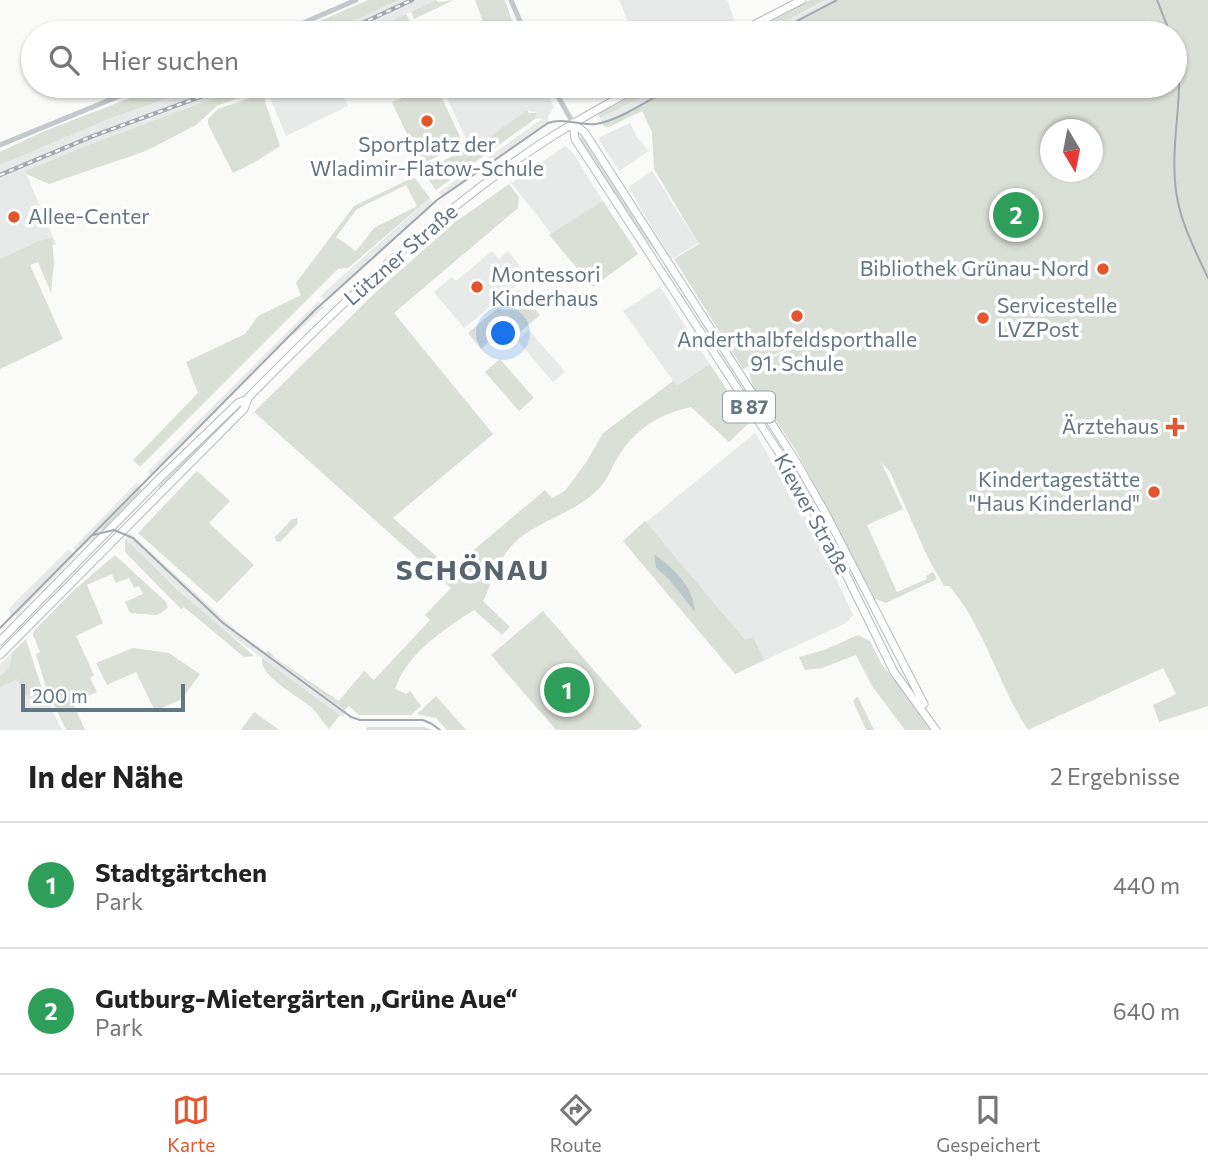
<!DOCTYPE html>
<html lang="de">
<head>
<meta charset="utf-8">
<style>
  :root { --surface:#fff; --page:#f2f2f2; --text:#222; --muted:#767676; --line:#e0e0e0; --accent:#e4572e }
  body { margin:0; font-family:Commissioner,sans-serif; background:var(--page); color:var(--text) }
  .compass { position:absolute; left:1040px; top:119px; width:63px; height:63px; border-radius:50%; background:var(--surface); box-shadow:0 2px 5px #0004; rotate:170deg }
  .scale { position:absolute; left:21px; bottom:18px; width:164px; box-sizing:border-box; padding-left:7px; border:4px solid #657683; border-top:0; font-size:19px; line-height:24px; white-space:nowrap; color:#657683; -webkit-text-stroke:5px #fff; paint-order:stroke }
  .you { position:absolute; left:504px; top:334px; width:24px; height:24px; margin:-18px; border:5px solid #fff; border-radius:50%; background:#1a73e8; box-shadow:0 0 0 10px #1a73e833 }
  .badge { display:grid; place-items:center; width:46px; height:46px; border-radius:50%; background:var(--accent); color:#fff; font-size:23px; font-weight:700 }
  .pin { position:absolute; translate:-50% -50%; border:4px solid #fff; box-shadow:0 2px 7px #0006 }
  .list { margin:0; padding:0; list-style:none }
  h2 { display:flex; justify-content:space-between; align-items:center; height:91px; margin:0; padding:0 28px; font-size:30px }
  h2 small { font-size:23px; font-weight:400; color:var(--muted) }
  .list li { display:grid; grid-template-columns:46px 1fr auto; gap:21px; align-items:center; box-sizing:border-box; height:126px; padding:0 28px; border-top:2px solid var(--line) }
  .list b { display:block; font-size:26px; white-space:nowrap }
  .list p { margin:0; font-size:23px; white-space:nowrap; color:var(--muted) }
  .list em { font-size:23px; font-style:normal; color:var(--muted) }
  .icon { flex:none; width:38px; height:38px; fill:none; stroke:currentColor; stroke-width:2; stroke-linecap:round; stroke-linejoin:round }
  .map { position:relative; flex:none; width:1208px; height:730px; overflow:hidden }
  .search { position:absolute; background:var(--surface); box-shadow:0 2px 5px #0004; left:21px; right:21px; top:21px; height:77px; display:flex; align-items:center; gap:18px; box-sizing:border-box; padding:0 24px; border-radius:38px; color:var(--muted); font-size:26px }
  .sheet { height:343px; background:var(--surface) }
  nav { display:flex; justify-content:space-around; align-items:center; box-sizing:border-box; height:98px; border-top:2px solid var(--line); background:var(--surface); font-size:19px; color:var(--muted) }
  nav a { display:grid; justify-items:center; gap:4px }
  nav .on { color:var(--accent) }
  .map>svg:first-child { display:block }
  .built { fill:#e8e9e9 }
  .green { fill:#dadfd7; fill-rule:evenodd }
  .water { fill:#bbc7cb }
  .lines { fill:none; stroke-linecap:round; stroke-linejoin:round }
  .major-casing { stroke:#b5babe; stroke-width:9 }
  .minor { stroke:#c3c8cc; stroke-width:5 }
  .major { stroke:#fff; stroke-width:7 }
  .tram { stroke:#a2aab0; stroke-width:2 }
  .rail-casing { stroke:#a2aab0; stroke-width:4.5 }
  .rail { stroke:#fff; stroke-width:2; stroke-dasharray:5; stroke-linecap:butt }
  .poi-dot { fill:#e4572e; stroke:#fff; stroke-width:2.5 }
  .labels { text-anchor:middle; stroke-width:7; stroke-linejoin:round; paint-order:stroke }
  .shield { fill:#fff; stroke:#939fa8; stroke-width:2 }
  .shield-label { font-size:19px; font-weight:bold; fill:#657683 }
  .poi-label { font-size:21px; fill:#657683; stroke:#fff; text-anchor:start }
  .street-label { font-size:21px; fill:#657683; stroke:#fff }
  .district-label { font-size:28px; font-weight:bold; letter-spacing:2px; fill:#57646e; stroke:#fff }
</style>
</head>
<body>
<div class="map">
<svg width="1208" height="730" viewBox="0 0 1208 730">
  <rect width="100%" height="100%" fill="#fafaf8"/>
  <path class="built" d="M399,0H436L366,33H328Z
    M619,0H727L735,22L721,33H633Z
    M825,0H840L777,33H763Z
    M200,86H246L96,142L25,171L56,244L0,270V165L109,119Z
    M284,86H339L348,106L286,136L270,98L271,92Z
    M441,86H543L554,107L548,117L549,123L443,198L439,192L542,119H535L536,113L527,110L472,151Z
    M663,86H678L613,120L602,124L600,118Z
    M630,123L638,139L649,151L619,171L599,140L600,137Z
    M565,146L573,153L603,201L552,234L511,183Z
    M652,171L698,243L674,258L670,257L628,187Z
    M430,198L434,204L326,302L320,296Z
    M492,251L499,259L508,251L528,276L464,328L434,292L452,277L456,281Z
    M660,287L710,364L676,385L623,311Z
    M318,301L324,307L294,335L292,334L152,476L147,472Z
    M529,330L565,372L553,382L517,340Z
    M755,433L809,521L853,615L846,623L735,674L623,541Z
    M137,482L141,487L101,528H107L98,539L88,543L77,552L73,548Z
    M130,533L238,632L347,711L343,717L225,631L202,612L131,544L125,540Z
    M69,549L75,556L20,612L22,615L18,619L14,615L11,619L9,609L18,599Z
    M25,640L42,689L62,730H0V664Z"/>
  <path class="green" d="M368,0H399L328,33H292Z
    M436,0L438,2L454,0L414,19L411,12Z
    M475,0H505L516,33H484L482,19Z
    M810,0H825L763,33H751Z
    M840,0H1208V706L1159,722L1153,705L1176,694L1163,668L1028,730C998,685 985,627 949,586H944L928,558L890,472L881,462L903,509L867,525L897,592L927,579L926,576L933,572L937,579L886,603L875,599L797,452L753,387L748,368L827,334L833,345L826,350L831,361L842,337L831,328L743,369L674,259L699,244L654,169L652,132L642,111L609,127H605L602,124L613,120L678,86H1175V33H777ZM1050,130H1092V172H1050Z
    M406,14L410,21L382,33H366Z
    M161,86H200L109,119L0,165V152L42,132Z
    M246,86H270L217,106L196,125L146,151L49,184L26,174L25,171L96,142Z
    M652,86H663L600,118L598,114Z
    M429,88L435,89L440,94L461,139L455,149L421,164L392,102Z
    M265,93V102L280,146L255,162L233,173L208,124V119L218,109Z
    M527,110L529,113H536L535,119L436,190L424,173L426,169L455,155L469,144L472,150Z
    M582,137L659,256L630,219L579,139Z
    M414,177L430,198L348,268L338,269L140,467L133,460L198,393L186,362L245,334L258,316L301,295L296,283L354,206ZM406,185L417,206L374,228L356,251L336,237L357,209Z
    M509,184L519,197L518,208L394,313L493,434L393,518L451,569L545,490L552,498L565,491L587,461L603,433L673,381L677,385L710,364L749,423L729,442L691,407C658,415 636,428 618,457C612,466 609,477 602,485C579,513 538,519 513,544C498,560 493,581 483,601L510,627L502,635L474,610C441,632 409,651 395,689L406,694L410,691L421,706L411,715H359L349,706L345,710L266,652L269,651L275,658L339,701L364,671L374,680L430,620L425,615L451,588L254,412L376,292L454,223Z
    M603,201L638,254L593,287L549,235Z
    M52,238L54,262L51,293L38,262L30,265L63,339L0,369V259L39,241Z
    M519,290L540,315L500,349L492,339L481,349L468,333Z
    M500,359L534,398L519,411L485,372Z
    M216,429H218V431L161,488L158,487Z
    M197,471L230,501L209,523L254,565L217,603L138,533Z
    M141,487V493L107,528L100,529Z
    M297,518L298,523L280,542L276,541L275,537L292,519Z
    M645,521L745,640L753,637L764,660L735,674L623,541Z
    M125,540L131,544L177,589L254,656L244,657L184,607L181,609L125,552Z
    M115,555L166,602L168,608L157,615L130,613L125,602L143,594L139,586L134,588L129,578L116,583L112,574L87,585L103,623L76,636L94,675L90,678L97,692L73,703L85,730H66L46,687L36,654L40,652L33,635L34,631L73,591Z
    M543,611L642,726L637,730H556L491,655Z
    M858,635L870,641L882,665L912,699L931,730H905L872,686L856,655L822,668L805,670L799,657L824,650Z
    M26,639L42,689L26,696L17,679L0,687V676L9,668L13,652Z
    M133,648L169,653L200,674L182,699L155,711L136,672L107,685L96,663Z
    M262,658L340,715L329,729C322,722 320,716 312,708C298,696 259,676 262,658Z
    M436,696L466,730H447L436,718L417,714Z
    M857,697H858L874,730H866L853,701Z
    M254,712L278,729V730H241Z
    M368,727H424L433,730H365Z"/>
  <path class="water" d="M654,554C674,569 693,586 695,612L668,578L656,568Z
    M571,664L592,690L561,714L540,688Z"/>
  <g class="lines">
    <defs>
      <path id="major" d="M738,33L802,0
        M573,123L575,139L789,468L830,542L894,672L936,730
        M573,123L585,133L797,463L826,514L924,704
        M0,641L160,478L238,403L248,399
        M0,655L229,424L244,409L248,398C331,313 419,229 517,160C556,132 598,109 640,86"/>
    </defs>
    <use href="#major" class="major-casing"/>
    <path class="minor" d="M511,0L525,33
      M280,33L356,0
      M552,86L573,123
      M0,145L144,86"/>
    <use href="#major" class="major"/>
    <path class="tram" d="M1157,0L1170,33
      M774,33L837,0
      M1175,38C1187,89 1169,140 1176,191C1180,222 1195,250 1208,278
      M93,535L114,530L133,538L223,623L351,717L360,720H423L432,724L440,730
      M0,628L315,310L437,200L548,123C565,117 579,126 596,124C621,120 653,97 675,86"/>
    <defs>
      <path id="rail" d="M341,33L412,0
        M0,175L93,136L230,86"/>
    </defs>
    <use href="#rail" class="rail-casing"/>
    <use href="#rail" class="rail"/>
  </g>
  <g class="poi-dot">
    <circle cx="427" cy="121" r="7"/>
    <circle cx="14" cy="217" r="7"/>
    <circle cx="1103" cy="269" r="7"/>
    <circle cx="477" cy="287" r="7"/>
    <circle cx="797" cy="316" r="7"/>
    <circle cx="983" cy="318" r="7"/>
    <path d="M1171.5 416.5h7v7h7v7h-7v7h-7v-7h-7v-7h7z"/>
    <circle cx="1154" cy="492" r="7"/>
  </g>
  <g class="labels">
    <rect class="shield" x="723" y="391.5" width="52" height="31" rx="5"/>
    <g class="shield-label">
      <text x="749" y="414">B 87</text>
    </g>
    <g class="poi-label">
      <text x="427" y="152" text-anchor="middle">Sportplatz der<tspan x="427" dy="24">Wladimir-Flatow-Schule</tspan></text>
      <text x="28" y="224">Allee-Center</text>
      <text x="1089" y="276" text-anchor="end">Bibliothek Grünau-Nord</text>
      <text x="491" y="282">Montessori<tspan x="491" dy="24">Kinderhaus</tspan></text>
      <text x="997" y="313">Servicestelle<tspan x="997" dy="24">LVZPost</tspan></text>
      <text x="797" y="347" text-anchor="middle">Anderthalbfeldsporthalle<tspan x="797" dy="24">91. Schule</tspan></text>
      <text x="1159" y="434" text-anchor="end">Ärztehaus</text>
      <text x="1140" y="487" text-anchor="end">Kindertagestätte<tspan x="1140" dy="24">"Haus Kinderland"</tspan></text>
    </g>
    <g class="street-label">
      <text transform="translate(401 255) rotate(-41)" y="7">Lützner Straße</text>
      <text transform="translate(812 514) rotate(61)" y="7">Kiewer Straße</text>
    </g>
    <g class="district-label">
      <text x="473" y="580">SCHÖNAU</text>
    </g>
  </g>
</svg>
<svg class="compass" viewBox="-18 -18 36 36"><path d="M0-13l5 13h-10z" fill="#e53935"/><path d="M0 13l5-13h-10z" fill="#767676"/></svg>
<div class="scale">200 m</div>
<div class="you"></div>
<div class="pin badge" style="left:567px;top:690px;background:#2e9e5b">1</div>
<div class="pin badge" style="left:1016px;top:215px;background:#2e9e5b">2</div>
<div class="search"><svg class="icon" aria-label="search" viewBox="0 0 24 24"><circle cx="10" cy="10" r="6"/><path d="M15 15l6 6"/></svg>Hier suchen</div>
</div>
<section class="sheet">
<h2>In der Nähe<small>2 Ergebnisse</small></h2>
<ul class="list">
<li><span class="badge" style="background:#2e9e5b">1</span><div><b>Stadtgärtchen</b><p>Park</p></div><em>440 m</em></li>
<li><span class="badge" style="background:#2e9e5b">2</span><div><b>Gutburg-Mietergärten „Grüne Aue“</b><p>Park</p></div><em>640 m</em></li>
</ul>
</section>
<nav>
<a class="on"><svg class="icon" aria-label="map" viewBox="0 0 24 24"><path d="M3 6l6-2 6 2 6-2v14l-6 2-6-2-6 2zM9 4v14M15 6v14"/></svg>Karte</a>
<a><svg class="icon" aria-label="directions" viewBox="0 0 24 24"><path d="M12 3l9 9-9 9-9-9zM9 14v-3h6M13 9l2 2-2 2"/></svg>Route</a>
<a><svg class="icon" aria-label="saved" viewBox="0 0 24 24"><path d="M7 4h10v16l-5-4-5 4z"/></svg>Gespeichert</a>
</nav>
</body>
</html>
